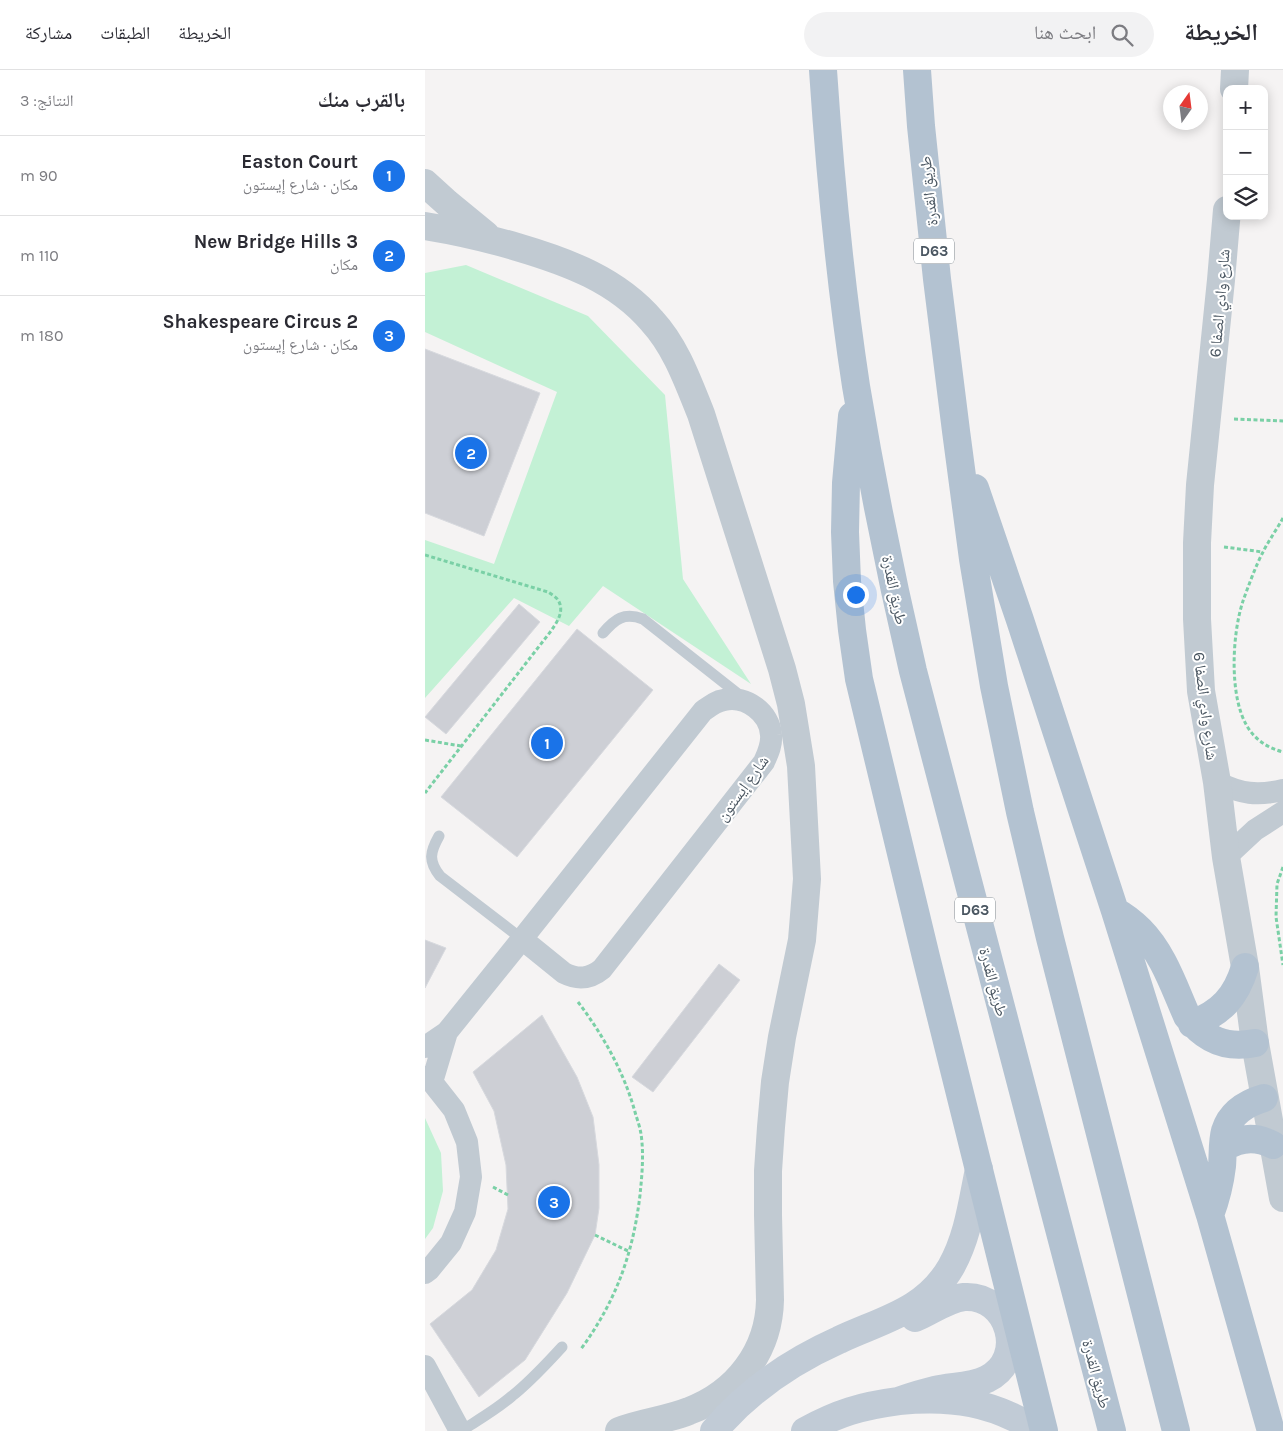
<!DOCTYPE html>
<html lang="ar">
<head>
<meta charset="utf-8">
<style>
  :root { --surface:#fff; --page:#f2f2f3; --text:#2b2b33; --muted:#7c7c81; --line:#e1e1e2; --accent:#1a73e8 }
  body { margin:0; font-family:Karla,"Noto Naskh Arabic",sans-serif; background:var(--page); color:var(--text); direction:rtl }
  .controls { position:absolute; right:15px; top:15px; display:grid; overflow:hidden; border-radius:10px; box-shadow:0 2px 12px #0003 }
  .controls button { width:45px; height:45px; display:grid; place-items:center; padding:0; border:0; border-bottom:1px solid var(--line); background:var(--surface); color:var(--text); font:25px sans-serif }
  .compass { position:absolute; left:738px; top:15px; width:45px; height:45px; border-radius:50%; background:var(--surface); box-shadow:0 2px 12px #0003; rotate:14deg }
  .you { position:absolute; left:430px; top:524px; width:18px; height:18px; margin:-12px; border:4px solid #fff; border-radius:50%; background:#1a73e8; box-shadow:0 0 0 8px #1a73e833 }
  .badge { display:grid; place-items:center; width:32px; height:32px; border-radius:50%; background:var(--accent); color:#fff; font-size:16px; font-weight:700 }
  .pin { position:absolute; translate:-50% -50%; border:2px solid #fff; box-shadow:0 1px 5px #0006 }
  .list { margin:0; padding:0; list-style:none }
  h2 { display:flex; justify-content:space-between; align-items:center; height:65px; margin:0; padding:0 20px; font-size:21px }
  h2 small { font-size:16px; font-weight:400; color:var(--muted) }
  .list li { display:grid; grid-template-columns:32px 1fr auto; gap:15px; align-items:center; box-sizing:border-box; height:80px; padding:0 20px; border-top:1px solid var(--line) }
  .list b { display:block; font-size:19px; white-space:nowrap }
  .list p { margin:0; font-size:16px; white-space:nowrap; color:var(--muted) }
  .list em { font-size:16px; font-style:normal; color:var(--muted) }
  .icon { flex:none; width:28px; height:28px; fill:none; stroke:currentColor; stroke-width:2; stroke-linecap:round; stroke-linejoin:round }
  .map { position:relative; flex:none; width:858px; height:1361px; overflow:hidden; direction:ltr }
  header { display:flex; align-items:center; gap:30px; box-sizing:border-box; height:70px; padding:0 25px; background:var(--surface); border-bottom:1px solid var(--line) }
  header strong { font-size:24px }
  nav { display:flex; gap:28px; margin-inline-start:auto; font-size:18px }
  .search { width:350px; height:45px; background:var(--page); display:flex; align-items:center; gap:12px; box-sizing:border-box; padding:0 18px; border-radius:28px; color:var(--muted); font-size:19px }
  main { display:flex }
  aside { flex:1; background:var(--surface) }
  .map>svg:first-child { display:block }
  .green { fill:#c3f1d5 }
  .building { fill:#cdcfd5; stroke:#d7d9de }
  .lines { fill:none; stroke-linecap:round; stroke-linejoin:round }
  .path { stroke:#7ad0a6; stroke-width:3; stroke-dasharray:4 2.5; stroke-linecap:butt }
  .service { stroke:#c1cad2; stroke-width:11 }
  .minor { stroke:#c1cad2; stroke-width:22 }
  .tertiary { stroke:#c1cad2; stroke-width:28 }
  .secondary { stroke:#c1cbd6; stroke-width:28 }
  .primary { stroke:#b3c2d1; stroke-width:28 }
  .labels { text-anchor:middle; stroke-width:4; stroke-linejoin:round; paint-order:stroke }
  .shield { fill:#fff; stroke:#808990; stroke-width:1 }
  .shield-label { font-size:15px; font-weight:bold; fill:#4a5661 }
  .street-label { font-size:16px; fill:#4a5661; stroke:#fff }
</style>
</head>
<body>
<header>
<strong>الخريطة</strong>
<div class="search"><svg class="icon" aria-label="search" viewBox="0 0 24 24"><circle cx="10" cy="10" r="6"/><path d="M15 15l6 6"/></svg>ابحث هنا</div>
<nav><a>الخريطة</a><a>الطبقات</a><a>مشاركة</a></nav>
</header>
<main>
<div class="map">
<svg width="858" height="1361" viewBox="0 0 858 1361">
  <rect width="100%" height="100%" fill="#f5f3f3"/>
  <path class="green" d="M41,195L163,246L240,325L258,509L326,614L178,516L144,556L89,528L0,628V470L69,494L132,322L0,262V203Z
    M0,1048L16,1083L18,1121L8,1158L0,1169Z"/>
  <path class="building" d="M0,279L115,323L59,466L0,443Z
    M94,534L115,552L21,664L0,647Z
    M152,559L228,620L92,787L16,727Z
    M0,870L21,878L0,918Z
    M294,894L315,910L228,1022L207,1007Z
    M117,945L152,1007L168,1047L174,1095V1138L170,1165L142,1223L100,1290L54,1327L5,1254L47,1220L71,1180L83,1139L81,1095L69,1041L48,1002Z"/>
  <g class="lines">
    <path class="path" d="M809,349L858,351
      M858,448C852,459 844,470 838,482C831,495 823,517 818,531C807,564 804,626 822,656C830,670 843,678 858,682
      M799,477L838,482
      M0,485L123,522C126,524 131,527 133,530C140,541 132,552 126,561L0,723
      M0,670L36,676
      M858,797L852,814L851,847L858,895
      M153,932C178,965 199,1002 210,1042C212,1049 215,1057 216,1064C219,1084 217,1105 215,1125C208,1184 191,1231 156,1279
      M68,1117L83,1125
      M170,1165L205,1182"/>
    <path class="service" d="M178,563C190,549 199,542 218,549L317,627
      M14,766C5,782 3,791 15,806L97,869
      M36,1361C53,1350 71,1340 87,1326C106,1311 121,1294 137,1277"/>
    <path class="minor" d="M792,712C816,724 832,726 858,720
      M801,787L830,760L858,742
      M0,977L22,962L97,869L139,903C153,910 165,909 177,899L339,692C343,683 347,675 346,665C345,643 321,625 299,630C291,631 285,636 278,641L97,869
      M0,1007L7,1012L29,1040L42,1072L46,1107L40,1142L26,1173L4,1200L0,1203
      M7,1012L22,962
      M0,1296L35,1361"/>
    <path class="tertiary" d="M809,19L810,0
      M0,113L22,133L61,165
      M802,140L796,210L775,415L772,473V549L776,621L792,712L801,787L820,897L830,973L858,1128
      M0,156C31,161 62,168 92,177C143,192 192,210 227,251C251,277 263,312 276,344L357,599L366,634L376,696L382,809L377,870L357,967L350,1012L346,1057L343,1101V1145L345,1230C344,1281 312,1323 264,1341C242,1350 217,1352 194,1361"/>
    <path class="secondary" d="M473,1331C485,1327 497,1323 510,1320C526,1316 546,1317 562,1309C603,1289 585,1224 539,1227C522,1229 505,1242 490,1248
      M289,1361C322,1322 367,1291 414,1270C456,1250 500,1242 526,1197C543,1167 547,1133 554,1099
      M380,1361C413,1343 436,1336 474,1331C527,1326 568,1332 613,1361"/>
    <path class="primary" d="M398,0C405,105 415,211 431,316C447,412 466,507 488,601L687,1361
      M492,0L496,56L512,209L531,361L548,489L569,616L595,742L625,868L751,1361
      M427,346L421,413L420,462L422,511L427,560L434,609L501,887L619,1361
      M550,418L595,550L690,841L785,1145L846,1361
      M690,841C699,846 707,852 715,860C738,883 749,917 762,946C780,970 801,979 830,973
      M767,954C796,943 811,927 820,897
      M799,1078C815,1067 831,1066 848,1075
      M785,1145C791,1129 795,1113 797,1096C798,1085 797,1072 800,1061C806,1042 822,1033 839,1028"/>
  </g>
  <g class="labels">
    <g class="shield">
      <rect x="489" y="168.5" width="40" height="25" rx="4"/>
      <rect x="530" y="827.5" width="40" height="25" rx="4"/>
    </g>
    <g class="shield-label">
      <text x="509" y="186">D63</text>
      <text x="550" y="845">D63</text>
    </g>
    <g class="street-label">
      <text transform="translate(503 121) rotate(-96)" y="6">طريق القدرة</text>
      <text transform="translate(794 233) rotate(-85)" y="6">شارع وادي الصفا 6</text>
      <text transform="translate(470 520) rotate(78)" y="6">طريق القدرة</text>
      <text transform="translate(781 636) rotate(83)" y="6">شارع وادي الصفا 6</text>
      <text transform="translate(317 718) rotate(-54)" y="6">شارع إيستون</text>
      <text transform="translate(569 912) rotate(75)" y="6">طريق القدرة</text>
      <text transform="translate(672 1304) rotate(75)" y="6">طريق القدرة</text>
    </g>
  </g>
</svg>
<div class="controls">
<button>+</button>
<button>−</button>
<button><svg class="icon" aria-label="layers" viewBox="0 0 24 24"><path d="M12 4l9 5-9 5-9-5zM3 14l9 5 9-5"/></svg></button>
</div>
<svg class="compass" viewBox="-18 -18 36 36"><path d="M0-13l5 13h-10z" fill="#e53935"/><path d="M0 13l5-13h-10z" fill="#7c7c81"/></svg>
<div class="you"></div>
<div class="pin badge" style="left:122px;top:673px">1</div>
<div class="pin badge" style="left:46px;top:383px">2</div>
<div class="pin badge" style="left:129px;top:1132px">3</div>
</div>
<aside>
<h2>بالقرب منك<small>النتائج: 3</small></h2>
<ul class="list">
<li><span class="badge">1</span><div><b>Easton Court</b><p>مكان · شارع إيستون</p></div><em>90 m</em></li>
<li><span class="badge">2</span><div><b>New Bridge Hills 3</b><p>مكان</p></div><em>110 m</em></li>
<li><span class="badge">3</span><div><b>Shakespeare Circus 2</b><p>مكان · شارع إيستون</p></div><em>180 m</em></li>
</ul>
</aside>
</main>
</body>
</html>
